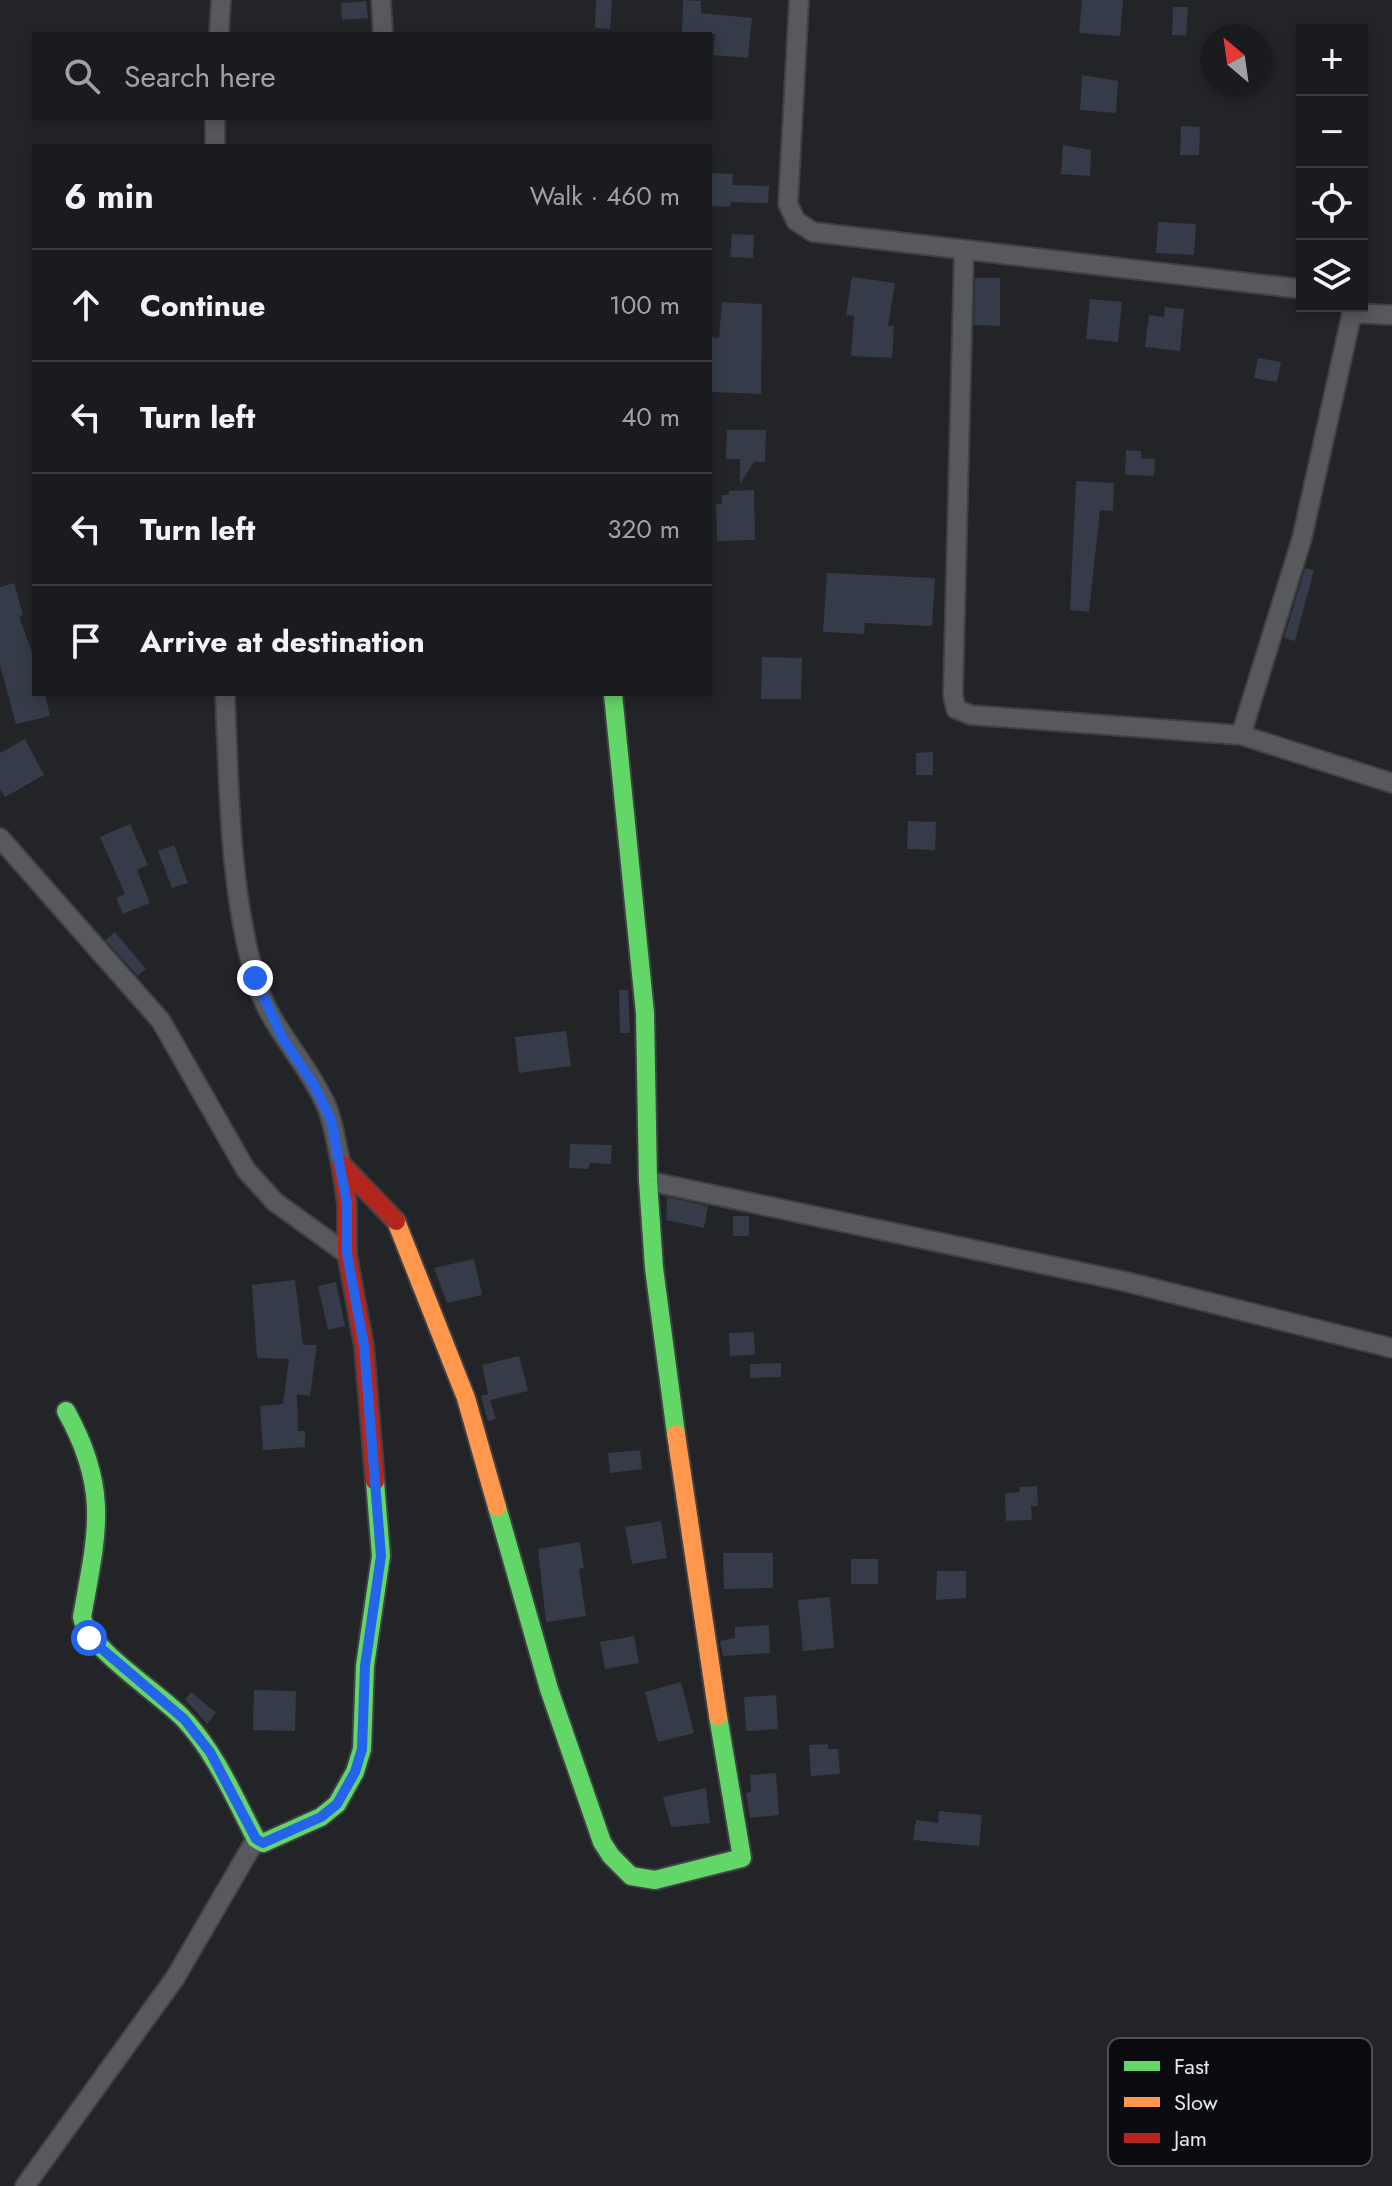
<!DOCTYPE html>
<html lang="en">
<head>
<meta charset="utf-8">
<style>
  :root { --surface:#1a1b1e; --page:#27282b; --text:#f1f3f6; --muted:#9fa1a4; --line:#38393c }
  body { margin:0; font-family:Jost,sans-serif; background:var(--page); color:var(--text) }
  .controls { position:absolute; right:24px; top:24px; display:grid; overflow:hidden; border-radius:0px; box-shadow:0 4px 12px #0003 }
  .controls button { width:72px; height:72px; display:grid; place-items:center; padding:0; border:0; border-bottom:2px solid var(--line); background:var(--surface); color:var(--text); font:40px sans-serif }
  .compass { position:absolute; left:1200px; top:24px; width:72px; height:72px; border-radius:50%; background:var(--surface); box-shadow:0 4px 12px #0003; rotate:331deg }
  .stop { position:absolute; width:24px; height:24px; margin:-18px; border:6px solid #2563eb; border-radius:50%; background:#fff }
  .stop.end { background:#2563eb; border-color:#fff; box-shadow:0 2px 8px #0008 }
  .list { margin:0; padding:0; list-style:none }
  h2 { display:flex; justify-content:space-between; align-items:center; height:104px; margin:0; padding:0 32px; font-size:34px }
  h2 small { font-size:26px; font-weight:400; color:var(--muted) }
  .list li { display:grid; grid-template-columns:52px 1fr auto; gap:24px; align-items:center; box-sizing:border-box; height:112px; padding:0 32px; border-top:2px solid var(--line) }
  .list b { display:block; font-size:30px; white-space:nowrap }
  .list em { font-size:26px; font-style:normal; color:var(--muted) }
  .icon { flex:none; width:44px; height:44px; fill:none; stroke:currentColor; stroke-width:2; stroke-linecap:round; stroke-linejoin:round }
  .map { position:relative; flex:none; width:1392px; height:2186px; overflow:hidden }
  .search { position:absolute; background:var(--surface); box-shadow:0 4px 12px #0003; left:32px; top:32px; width:680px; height:88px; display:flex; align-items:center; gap:20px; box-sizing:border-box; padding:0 28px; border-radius:0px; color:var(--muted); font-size:30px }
  .panel { position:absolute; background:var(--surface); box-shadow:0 4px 12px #0003; left:32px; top:144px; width:680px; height:552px; border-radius:0px }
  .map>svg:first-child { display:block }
  .building { fill:#353b48 }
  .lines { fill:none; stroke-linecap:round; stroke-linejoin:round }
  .street-casing { stroke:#3f4145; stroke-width:22 }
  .fast-casing { stroke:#3f4145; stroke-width:22 }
  .slow-casing { stroke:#3f4145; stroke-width:22 }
  .jam-casing { stroke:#3f4145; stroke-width:22 }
  .street { stroke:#58595d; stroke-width:18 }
  .fast { stroke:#63d668; stroke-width:18 }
  .slow { stroke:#ff974d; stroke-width:18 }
  .jam { stroke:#b3261e; stroke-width:18 }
  .route { stroke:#2563eb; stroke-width:10 }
  .key { fill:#0a0c10; stroke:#4c4e52; stroke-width:2 }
  .key-label { font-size:22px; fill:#e5e7ed }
</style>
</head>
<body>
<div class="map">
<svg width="1392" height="2186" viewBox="0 0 1392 2186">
  <rect width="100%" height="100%" fill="#222428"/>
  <path class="building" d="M596,0H612L610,29L595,28Z
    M683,0L701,1V13L752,18L748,58L713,55L715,34H682Z
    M1082,0H1123L1120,36L1079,33Z
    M366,1L368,18L342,20L341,3Z
    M1173,7H1188L1186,36L1172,35Z
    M1082,75L1118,81L1116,113L1080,110Z
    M1181,126L1200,127L1199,155H1180Z
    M1063,145L1091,150L1090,176L1061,174Z
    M710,173L733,174L732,185L769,186L768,203L731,202L730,207L710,206Z
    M1158,222L1196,224L1194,255L1156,253Z
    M732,234L754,235L753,258L730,257Z
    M852,277L895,283L888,326H894L892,358L851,356L854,316L846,315Z
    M975,278H1000V326L974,325Z
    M1090,299L1122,302L1118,342L1086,339Z
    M722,302L762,304L761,394L710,392V337L719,338Z
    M1165,307L1184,309L1180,351L1145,347L1149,315L1164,317Z
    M1258,358L1281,362L1277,382L1254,378Z
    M727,430H766L765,462H754L740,484V459H726Z
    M1126,450L1141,451V458L1155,459L1154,476L1125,475Z
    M1076,481L1114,483L1113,511L1100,510L1089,612L1070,610Z
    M754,490L755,540L717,541L716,504H722V495H729V491Z
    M1305,568L1314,570L1295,641L1284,638Z
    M827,573L935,578L932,626L865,623L864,634L823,632Z
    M14,583L23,615L19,616L34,658V694H45L50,716L16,724L0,665V587Z
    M762,657L802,658L801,699H761Z
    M25,739L44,775L5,797L0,789V753Z
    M933,752V775H916V753Z
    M908,821L936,822L935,850L907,849Z
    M130,824L148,865L137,870L150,903L123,914L116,898L125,894L100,837Z
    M174,845L188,883L172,888L158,851Z
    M115,932L146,969L138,976L105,940Z
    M619,990H628L630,1033H620Z
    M566,1031L571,1066L519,1073L515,1037Z
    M570,1144L612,1145L611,1164L590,1163L588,1169L569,1168Z
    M667,1197L708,1206L704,1228L666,1220Z
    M733,1216H749V1236H733Z
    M474,1259L482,1295L447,1303L434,1268Z
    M295,1280L303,1345H317L310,1396L297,1394L298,1431H305V1447L263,1450L260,1406L283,1404L289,1359L257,1358L252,1285Z
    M336,1282L345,1326L328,1330L318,1286Z
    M754,1332L755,1355L730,1356L729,1333Z
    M519,1356L528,1391L490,1400L496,1419L488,1421L481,1396L488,1394L482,1365Z
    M781,1363V1377L750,1378V1364Z
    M640,1450L642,1469L610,1473L608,1453Z
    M1037,1486L1038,1506H1031L1032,1520L1006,1521L1005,1493L1020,1492L1019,1487Z
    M661,1521L667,1558L632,1564L625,1527Z
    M580,1542L584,1568L579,1569L586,1616L546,1622L538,1549Z
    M723,1553H773V1588L724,1589Z
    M851,1559H878V1584H851Z
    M937,1571H966V1598L936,1600Z
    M830,1597L834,1648L803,1651L798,1600Z
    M769,1625L770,1653L723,1656L720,1641L735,1638V1627Z
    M634,1636L639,1663L605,1669L600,1642Z
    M681,1682L694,1733L658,1742L645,1692Z
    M254,1690L296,1691L295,1731L253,1730Z
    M191,1692L216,1713L207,1724L185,1699Z
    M776,1695L778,1729L746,1731L744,1697Z
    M828,1744V1749H838L840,1774L811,1776L809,1745Z
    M776,1773L779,1815L750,1818L746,1793L751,1792L750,1775Z
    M706,1788L710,1823L671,1827L663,1797Z
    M939,1811L982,1815L979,1846L913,1840L916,1820L938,1823Z"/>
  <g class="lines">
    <defs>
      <path id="street" d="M381,0L383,34
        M799,0L788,204L796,221L813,232L1302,289
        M219,34L221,0
        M215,146V118
        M964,251L953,695L956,709L971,715L1241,735L1392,783
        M1352,313L1392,315
        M225,694C229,787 229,887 255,978C269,1027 306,1060 326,1105C334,1123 336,1144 341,1164
        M1241,735L1302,538L1352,313L1350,306
        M0,838L161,1021L246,1170L275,1202L347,1254
        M648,1181L1123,1281L1392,1348
        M25,2186L175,1978L256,1839"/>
      <path id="fast" d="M613,694L645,1013L648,1181L654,1268L676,1434
        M66,1411C110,1490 97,1533 82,1617C88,1648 156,1691 182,1717C215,1751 234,1797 256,1839L263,1843L321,1817L337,1804L355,1772L362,1749L365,1666L381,1556L375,1481
        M497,1507L549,1689L602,1842L611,1856L631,1876L655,1880L742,1858L718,1716"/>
      <path id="slow" d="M396,1221L466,1398L497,1507
        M676,1434L718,1716"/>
      <path id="jam" d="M375,1481L364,1346L347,1254V1204L341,1164L396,1221"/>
    </defs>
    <use href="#street" class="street-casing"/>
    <use href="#fast" class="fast-casing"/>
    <use href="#slow" class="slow-casing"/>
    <use href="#jam" class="jam-casing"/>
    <use href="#street" class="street"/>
    <use href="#fast" class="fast"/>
    <use href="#slow" class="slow"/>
    <use href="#jam" class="jam"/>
  </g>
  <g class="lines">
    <path class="route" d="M89,1638L184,1719L210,1752L256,1839L263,1843L321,1817L337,1804L355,1772L362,1749L365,1666L381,1556L364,1346L347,1254V1204L331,1120L314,1085L283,1039L255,978"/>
  </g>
  <rect x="1108" y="2038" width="264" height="128" rx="12" class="key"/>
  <rect x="1124" y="2061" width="36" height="10" fill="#63d668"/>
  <rect x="1124" y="2097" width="36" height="10" fill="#ff974d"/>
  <rect x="1124" y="2133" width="36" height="10" fill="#b3261e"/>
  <g class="key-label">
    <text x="1174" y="2074">Fast</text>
    <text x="1174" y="2110">Slow</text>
    <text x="1174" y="2146">Jam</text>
  </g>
</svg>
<div class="controls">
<button>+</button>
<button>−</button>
<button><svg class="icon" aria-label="locate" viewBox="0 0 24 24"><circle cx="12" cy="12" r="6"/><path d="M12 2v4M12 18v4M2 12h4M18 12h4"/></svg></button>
<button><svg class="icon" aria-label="layers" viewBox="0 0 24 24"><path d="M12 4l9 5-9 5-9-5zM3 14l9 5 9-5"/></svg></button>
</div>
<svg class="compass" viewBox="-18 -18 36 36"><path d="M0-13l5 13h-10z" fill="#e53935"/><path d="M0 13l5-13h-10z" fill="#9fa1a4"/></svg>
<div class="stop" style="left:89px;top:1638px"></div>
<div class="stop end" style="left:255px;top:978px"></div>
<div class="search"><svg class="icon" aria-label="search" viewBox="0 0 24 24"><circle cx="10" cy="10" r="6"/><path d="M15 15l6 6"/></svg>Search here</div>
<section class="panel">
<h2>6 min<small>Walk · 460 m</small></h2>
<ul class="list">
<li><svg class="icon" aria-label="ahead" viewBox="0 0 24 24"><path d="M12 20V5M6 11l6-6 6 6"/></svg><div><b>Continue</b></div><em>100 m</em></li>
<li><svg class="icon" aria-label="left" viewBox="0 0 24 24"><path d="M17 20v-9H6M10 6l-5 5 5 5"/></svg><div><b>Turn left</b></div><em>40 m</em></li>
<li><svg class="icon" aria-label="left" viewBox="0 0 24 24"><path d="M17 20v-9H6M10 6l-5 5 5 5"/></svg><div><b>Turn left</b></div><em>320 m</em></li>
<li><svg class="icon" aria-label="arrive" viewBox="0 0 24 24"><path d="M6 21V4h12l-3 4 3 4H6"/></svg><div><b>Arrive at destination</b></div></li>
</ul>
</section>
</div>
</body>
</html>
